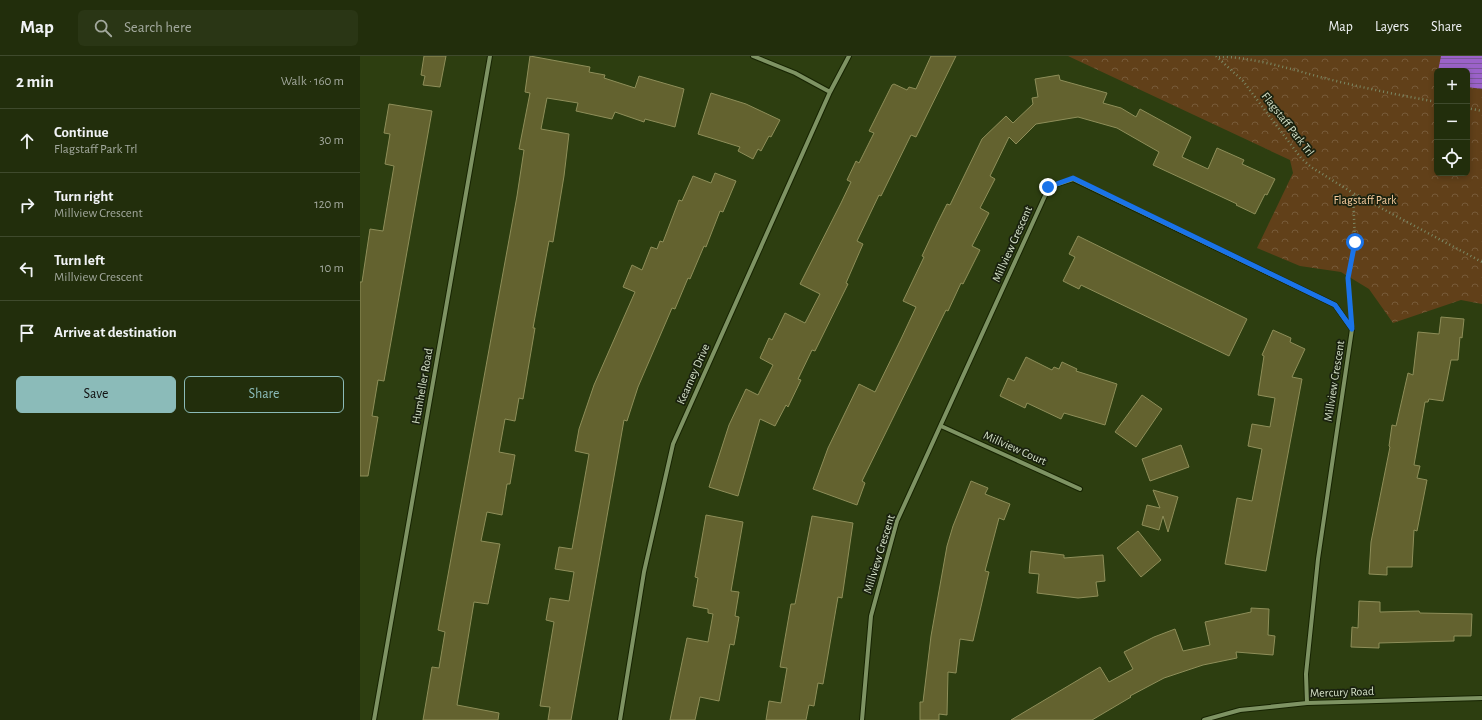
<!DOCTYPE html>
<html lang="en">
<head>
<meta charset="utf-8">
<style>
  :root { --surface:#222e0c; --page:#2a3615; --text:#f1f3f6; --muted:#a2a89d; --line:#3f4a2d; --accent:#8bbbb9 }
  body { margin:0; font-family:"Alegreya Sans",sans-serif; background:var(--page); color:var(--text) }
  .controls { position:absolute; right:12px; top:12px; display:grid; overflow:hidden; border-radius:6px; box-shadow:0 2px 6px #0003 }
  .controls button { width:36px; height:36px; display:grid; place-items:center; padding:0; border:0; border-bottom:1px solid var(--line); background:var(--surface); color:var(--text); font:20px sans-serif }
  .stop { position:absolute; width:12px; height:12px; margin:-9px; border:3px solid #1a73e8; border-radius:50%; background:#fff }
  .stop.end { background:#1a73e8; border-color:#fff; box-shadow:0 1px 4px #0008 }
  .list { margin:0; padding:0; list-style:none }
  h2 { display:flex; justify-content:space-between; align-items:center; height:52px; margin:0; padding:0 16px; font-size:17px }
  h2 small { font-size:13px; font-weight:400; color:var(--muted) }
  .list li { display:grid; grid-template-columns:26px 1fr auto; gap:12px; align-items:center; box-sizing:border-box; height:64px; padding:0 16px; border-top:1px solid var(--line) }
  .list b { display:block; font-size:15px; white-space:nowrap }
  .list p { margin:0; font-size:13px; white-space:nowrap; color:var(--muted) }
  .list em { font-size:13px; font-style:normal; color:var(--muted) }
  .actions { display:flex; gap:8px; padding:12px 16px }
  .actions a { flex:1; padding:9px 0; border:1px solid var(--accent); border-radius:6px; text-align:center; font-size:14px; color:var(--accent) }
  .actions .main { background:var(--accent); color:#111 }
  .icon { flex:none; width:22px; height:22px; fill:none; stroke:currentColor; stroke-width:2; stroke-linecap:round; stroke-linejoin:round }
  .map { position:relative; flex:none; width:1122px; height:664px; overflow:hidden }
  header { display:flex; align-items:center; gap:24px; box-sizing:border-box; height:56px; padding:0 20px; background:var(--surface); border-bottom:1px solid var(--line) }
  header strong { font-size:19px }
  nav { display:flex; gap:22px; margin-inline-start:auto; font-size:14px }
  .search { width:280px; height:36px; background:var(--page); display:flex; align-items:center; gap:10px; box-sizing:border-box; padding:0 14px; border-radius:6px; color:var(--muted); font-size:15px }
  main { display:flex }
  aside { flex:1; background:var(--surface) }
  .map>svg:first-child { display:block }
  .park { fill:url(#park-crowns); fill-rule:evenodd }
  .water { fill:url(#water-rules) }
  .building { fill:#63622f; stroke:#8e8e59 }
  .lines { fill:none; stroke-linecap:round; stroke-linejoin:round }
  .minor-casing { stroke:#172402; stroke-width:6 }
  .path { stroke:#7b8965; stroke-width:2.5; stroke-dasharray:1 3; stroke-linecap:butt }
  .minor { stroke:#7e9363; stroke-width:4 }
  .route { stroke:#1a73e8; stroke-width:5 }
  .labels { text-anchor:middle; stroke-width:3.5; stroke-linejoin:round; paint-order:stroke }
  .street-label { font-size:12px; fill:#d4e0c7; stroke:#1a220f }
  .park-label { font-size:12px; fill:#f6cb9e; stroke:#1a220f }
</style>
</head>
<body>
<header>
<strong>Map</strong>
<div class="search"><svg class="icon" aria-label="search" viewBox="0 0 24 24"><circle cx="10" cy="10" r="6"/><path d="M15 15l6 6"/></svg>Search here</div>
<nav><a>Map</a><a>Layers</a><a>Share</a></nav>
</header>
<main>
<aside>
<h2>2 min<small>Walk · 160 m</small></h2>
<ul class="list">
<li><svg class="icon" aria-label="ahead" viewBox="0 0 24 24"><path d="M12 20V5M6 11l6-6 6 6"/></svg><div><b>Continue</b><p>Flagstaff Park Trl</p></div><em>30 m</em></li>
<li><svg class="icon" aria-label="right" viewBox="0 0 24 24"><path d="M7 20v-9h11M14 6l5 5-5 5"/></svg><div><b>Turn right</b><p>Millview Crescent</p></div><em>120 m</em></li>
<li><svg class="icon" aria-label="left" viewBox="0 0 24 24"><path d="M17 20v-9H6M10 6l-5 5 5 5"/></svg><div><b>Turn left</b><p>Millview Crescent</p></div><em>10 m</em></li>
<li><svg class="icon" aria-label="arrive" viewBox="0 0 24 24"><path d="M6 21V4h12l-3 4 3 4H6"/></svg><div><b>Arrive at destination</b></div></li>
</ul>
<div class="actions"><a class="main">Save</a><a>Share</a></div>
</aside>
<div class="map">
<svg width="1122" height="664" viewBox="0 0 1122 664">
  <defs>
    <pattern id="park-crowns" width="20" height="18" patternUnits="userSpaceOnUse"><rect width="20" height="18" fill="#614019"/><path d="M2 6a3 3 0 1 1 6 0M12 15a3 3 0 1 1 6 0" fill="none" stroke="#775b39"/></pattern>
    <pattern id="water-rules" width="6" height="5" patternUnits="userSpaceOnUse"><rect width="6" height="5" fill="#9b62c9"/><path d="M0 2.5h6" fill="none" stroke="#7b5798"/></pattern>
  </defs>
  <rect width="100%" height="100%" fill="#2d3e10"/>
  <path class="park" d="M708,0H1122V248L1101,244L1033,267L1009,233L981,216L940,210L897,192L933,117L930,104ZM1077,15H1107V117H1077Z"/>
  <path class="water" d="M1081,0H1122V33L1107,31V15H1078Z"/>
  <path class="building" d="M64,0H86L80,31L63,29L65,20L61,19Z
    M170,0L230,11L229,16L245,19L244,22L275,32L279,20L324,33L315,71L285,63L284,66L255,56L252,63L216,55L218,47L187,42L181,73L209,78L204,120L193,186L189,185L173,272H175L163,343L159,342L155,365L145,363L139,396L155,399L150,428H147L142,459L127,456L121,485L140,488L128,548L114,546L97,649L139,657L138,664H63L72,611L79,612L85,576L78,574L157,140L164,94L159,93L170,37L165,36Z
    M571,0H596L556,81L551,79L521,140L519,139L497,185L503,188L486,227L488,228L455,295L452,294L438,323L441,324L428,351L426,349L415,370L400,363L378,440L349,431L369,369L386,333L398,339L413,309L400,302L409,282L412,284L425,257L445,267L460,238L440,228L481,147L491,126L487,124L496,105L499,107L514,77L509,75L532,29L534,28L547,34L549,31L556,33Z
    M699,19L700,24L747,37L743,47L761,52L776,61L780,53L831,81L822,101L848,113L857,92L884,104L882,108L915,123L907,139L905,138L895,158L876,149L877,148L793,109L799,96L757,72L718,61L676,68L656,88L649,81L630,120L635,123L620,152L629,157L612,190L620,194L603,228L601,227L588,255L586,254L502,425L505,427L497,449L453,433L468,392L499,328L515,336L541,283L556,251L543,245L564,201L562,200L577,168L587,148L590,149L622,83L646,60L653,67L673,48L672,42L678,41L675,23Z
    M351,37L386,48L420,64L411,81L409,80L401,95L398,93L393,103L378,95L380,91L338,78Z
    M29,48L72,55L24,325L18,324L12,360L18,361L8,420H0V226H2L10,173L23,175L34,110L25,108L30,78L24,77Z
    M355,117L376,125L363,156L360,155L346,191L344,190L330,223L328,222L315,253L312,252L278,331L267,365L264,364L211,664H188L190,651L180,650L194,566L186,564L190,542L209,545L214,516L195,513L199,491L212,493L229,398L215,395L219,373L234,329L275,236L263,231L272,209L282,214L291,191L297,193L300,185L303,186L319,144L322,145L333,120L351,127Z
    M718,180L887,263L869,300L721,229L719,233L703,225L715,201L709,198Z
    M1081,261L1104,263L1102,282L1100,281L1098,304H1091L1083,345L1069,343L1068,346H1065L1054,409L1060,410L1057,422L1067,424L1057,475L1054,474L1052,511H1027V519L1009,518L1011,486L1030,391L1029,390L1032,369L1036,370L1048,317L1053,319L1058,276L1079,278Z
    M913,274L931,282L930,286L945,293L932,321L942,323L906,515L865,508L877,442L892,445L902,393L888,390L892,368L910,371L915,342L898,339L904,300L902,299Z
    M666,301L692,314L694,311L699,313L702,306L717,313L716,315L757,328L745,369L704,357L701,363L667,347L665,352L640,340L648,322L654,325Z
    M782,339L802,353L776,391L755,376Z
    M821,389L829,411L790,425L782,403Z
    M611,425L628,432L625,438L650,448L644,464L639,462L625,515L629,516L613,585L600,583L596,617L588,616L587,659L579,658V664H560V646H563L571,580L587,490L593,470Z
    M793,434L818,441L808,476L803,460L799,474L782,469L787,449L800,452Z
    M346,459L383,466L371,535L379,536L375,560L379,561L374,589L370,588L359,645L340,641L335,664H310L327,582L348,586L353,558L348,557V553L333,550L338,522L335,521Z
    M452,460L493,467L482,542L478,541L463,628L458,627L454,650L449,649L446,664H406L409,645L421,647L427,612L420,611L431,548H435Z
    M778,475L801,504L781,521L757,492Z
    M671,495L704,499V502L743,499L745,525L736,526L738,540L718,542L677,537L679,518L669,517Z
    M999,545L1020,546V556L1059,555L1060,557L1112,558L1111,580H1094V585L1019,587V592L991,591L992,571L998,572Z
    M891,552L909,553L908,579L915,580L913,599L876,596L877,602L843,609L804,622L770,640L771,641L732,664H651L740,611L749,626L773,613L764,596L794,581L815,573L823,595L850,589L845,566L891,556Z"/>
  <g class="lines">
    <defs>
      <path id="minor" d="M393,0L435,17L470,36
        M581,370L720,433
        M14,664L130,0
        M260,664L284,516L313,388L470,36L489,0
        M502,664L511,560L537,465L689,131L713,123L975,249L992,273L958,503L946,618L947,647
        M844,664L880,654L947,647L1122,642"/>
    </defs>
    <use href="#minor" class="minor-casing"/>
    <path class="path" d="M856,0L883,25L941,102L951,111L993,137
      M859,1C888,0 931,13 960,21C999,31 1038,39 1077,46
      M1107,52L1122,55
      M991,251L988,222L995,186L993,137L1122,206"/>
    <use href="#minor" class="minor"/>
  </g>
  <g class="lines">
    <path class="route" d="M688,131L713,122L975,249L992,273L988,222L995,186"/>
  </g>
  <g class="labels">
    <g class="street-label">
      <text transform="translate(928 68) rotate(52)" y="4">Flagstaff Park Trl</text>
      <text transform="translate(652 188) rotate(-66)" y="4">Millview Crescent</text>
      <text transform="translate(333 318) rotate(-66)" y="4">Kearney Drive</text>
      <text transform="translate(974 325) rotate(-81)" y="4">Millview Crescent</text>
      <text transform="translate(62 330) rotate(-80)" y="4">Humheller Road</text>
      <text transform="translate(655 392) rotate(24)" y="4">Millview Court</text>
      <text transform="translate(519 498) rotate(-73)" y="4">Millview Crescent</text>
      <text transform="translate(982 636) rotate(-2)" y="4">Mercury Road</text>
    </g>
    <g class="park-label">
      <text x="1005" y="148">Flagstaff Park</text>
    </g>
  </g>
</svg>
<div class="controls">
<button>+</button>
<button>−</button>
<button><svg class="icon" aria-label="locate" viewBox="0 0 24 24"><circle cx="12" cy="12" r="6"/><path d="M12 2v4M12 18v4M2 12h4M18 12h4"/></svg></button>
</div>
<div class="stop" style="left:995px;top:186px"></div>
<div class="stop end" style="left:688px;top:131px"></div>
</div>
</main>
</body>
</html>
